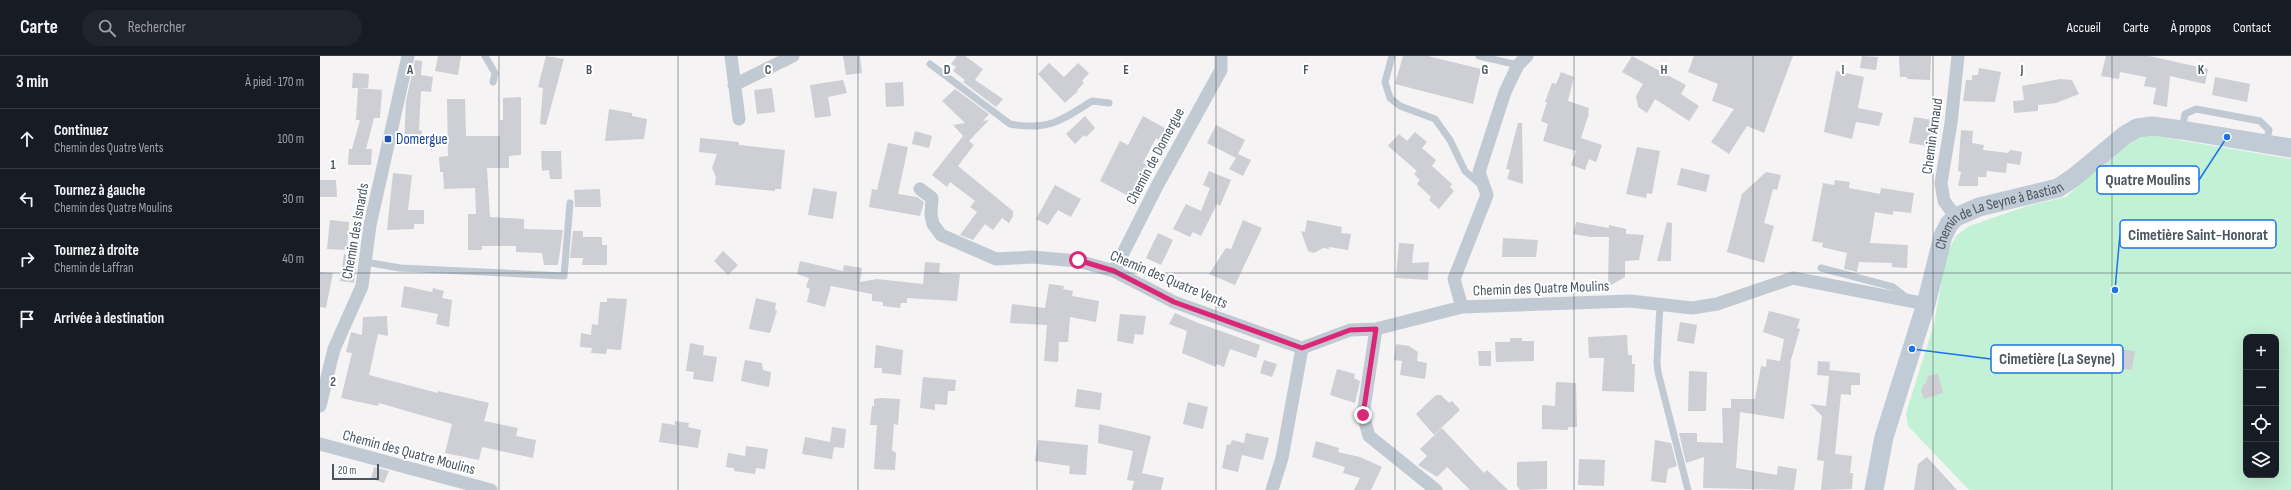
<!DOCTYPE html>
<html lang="fr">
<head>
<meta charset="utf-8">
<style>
  :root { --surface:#171b24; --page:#20242c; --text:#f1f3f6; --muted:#9ea1a6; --line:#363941 }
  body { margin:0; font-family:"Sofia Sans Condensed",sans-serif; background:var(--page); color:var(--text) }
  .controls { position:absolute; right:12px; bottom:12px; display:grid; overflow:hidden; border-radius:8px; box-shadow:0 4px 16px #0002 }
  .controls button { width:36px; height:36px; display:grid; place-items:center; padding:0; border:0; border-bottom:1px solid var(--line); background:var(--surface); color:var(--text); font:20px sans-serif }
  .scale { position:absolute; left:12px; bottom:10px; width:47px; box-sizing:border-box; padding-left:4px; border:2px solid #4a5661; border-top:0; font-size:11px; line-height:14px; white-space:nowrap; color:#4a5661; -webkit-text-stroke:3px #fff; paint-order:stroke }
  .stop { position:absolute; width:12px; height:12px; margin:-9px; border:3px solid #db2777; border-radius:50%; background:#fff }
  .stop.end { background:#db2777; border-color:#fff; box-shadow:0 1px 4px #0008 }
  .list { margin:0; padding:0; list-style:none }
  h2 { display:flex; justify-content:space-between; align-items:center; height:52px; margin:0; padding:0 16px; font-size:17px }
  h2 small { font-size:13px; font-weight:400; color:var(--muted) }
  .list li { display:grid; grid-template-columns:26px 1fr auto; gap:12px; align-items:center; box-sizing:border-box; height:60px; padding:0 16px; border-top:1px solid var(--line) }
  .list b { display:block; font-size:15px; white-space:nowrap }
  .list p { margin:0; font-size:13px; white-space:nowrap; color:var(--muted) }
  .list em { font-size:13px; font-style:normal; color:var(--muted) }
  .icon { flex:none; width:22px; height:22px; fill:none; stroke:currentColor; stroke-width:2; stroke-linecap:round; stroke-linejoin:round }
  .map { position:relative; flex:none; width:1971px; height:434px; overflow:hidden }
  header { display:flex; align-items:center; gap:24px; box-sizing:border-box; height:56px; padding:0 20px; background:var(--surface); border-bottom:1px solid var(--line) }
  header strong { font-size:19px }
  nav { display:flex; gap:22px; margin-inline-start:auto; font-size:14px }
  .search { width:280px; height:36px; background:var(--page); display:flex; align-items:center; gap:10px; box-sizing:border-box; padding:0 14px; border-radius:22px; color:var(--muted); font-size:15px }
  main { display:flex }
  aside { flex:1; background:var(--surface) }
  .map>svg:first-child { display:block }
  .green { fill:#c3f1d5; fill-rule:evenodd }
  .building { fill:#cdcfd5 }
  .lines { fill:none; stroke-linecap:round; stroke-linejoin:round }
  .lane { stroke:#c1cad2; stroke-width:7 }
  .street { stroke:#c1cad2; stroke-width:13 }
  .secondary { stroke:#c1cbd6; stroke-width:19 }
  .route { stroke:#db2777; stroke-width:5 }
  .grid { fill:none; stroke:#4a5661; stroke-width:1; stroke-opacity:0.55 }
  .transit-dot { fill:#1a4fb4; stroke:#fff; stroke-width:1.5 }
  .labels { text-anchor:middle; stroke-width:4; stroke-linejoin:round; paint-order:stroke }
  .street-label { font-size:15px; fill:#4a5661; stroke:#fff }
  .transit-label { font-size:15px; fill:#164399; stroke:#fff; text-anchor:start }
  .grid-label { font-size:13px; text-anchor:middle; font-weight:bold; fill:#4a5661; stroke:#fff; stroke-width:4; stroke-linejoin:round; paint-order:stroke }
  .leader { fill:none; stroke:#1a73e8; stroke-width:1.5 }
  .callout-dot { fill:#1a73e8; stroke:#fff; stroke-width:1.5 }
  .callout { fill:#fff; stroke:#1a73e8; stroke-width:1.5 }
  .callout-label { font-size:16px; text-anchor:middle; font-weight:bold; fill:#4a5661 }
</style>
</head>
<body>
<header>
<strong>Carte</strong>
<div class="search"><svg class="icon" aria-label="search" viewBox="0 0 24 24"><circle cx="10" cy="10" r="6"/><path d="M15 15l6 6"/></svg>Rechercher</div>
<nav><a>Accueil</a><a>Carte</a><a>À propos</a><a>Contact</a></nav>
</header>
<main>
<aside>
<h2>3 min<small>À pied · 170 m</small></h2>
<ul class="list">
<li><svg class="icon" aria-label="ahead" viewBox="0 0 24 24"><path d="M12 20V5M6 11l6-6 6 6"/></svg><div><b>Continuez</b><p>Chemin des Quatre Vents</p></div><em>100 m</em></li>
<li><svg class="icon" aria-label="left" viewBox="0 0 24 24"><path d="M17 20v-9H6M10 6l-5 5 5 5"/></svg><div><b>Tournez à gauche</b><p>Chemin des Quatre Moulins</p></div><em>30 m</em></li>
<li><svg class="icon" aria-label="right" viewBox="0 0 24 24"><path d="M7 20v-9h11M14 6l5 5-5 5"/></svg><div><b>Tournez à droite</b><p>Chemin de Laffran</p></div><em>40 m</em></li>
<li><svg class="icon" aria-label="arrive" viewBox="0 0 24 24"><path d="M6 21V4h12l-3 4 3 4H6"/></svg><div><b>Arrivée à destination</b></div></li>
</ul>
</aside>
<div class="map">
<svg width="1971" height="434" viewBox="0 0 1971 434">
  <rect width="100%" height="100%" fill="#f5f3f3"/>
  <path class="green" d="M1829,79L1971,103V434H1649L1588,370L1586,357L1614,268L1626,200L1636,180L1649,170L1707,150L1746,141L1811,83ZM1926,281H1956V419H1926Z"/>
  <path class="building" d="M118,0H141L138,19L115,15Z
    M226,0L244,3L226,69L220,68L223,32L218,31Z
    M523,0H540L542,17L526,19Z
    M637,0H645L663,13L655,24L683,43L676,51L643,26L645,24L633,15L636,11L631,8Z
    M1083,0H1108L1161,13L1153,48L1075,28Z
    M1312,0L1366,29L1361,38L1379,50L1369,65L1335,43L1327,57L1318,51L1316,40L1323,28L1302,16Z
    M1374,0H1473L1444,77L1427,70L1409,98L1391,86L1414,53L1392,45L1398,28L1368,16Z
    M1542,0L1558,1L1556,14L1540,12Z
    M1579,0H1611L1610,24L1587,23V21H1580Z
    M1786,0H1829L1888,13L1885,28L1850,20L1847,51L1833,48L1836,32L1824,30L1826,21L1800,16L1799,23L1781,20Z
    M95,4L102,5L101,19L113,21L111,36L101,35L99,74L102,75L101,88H84L86,45Z
    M729,7L744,21L758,7L769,17L762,25L764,27L757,34L758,35L745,47L718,18Z
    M1659,12L1681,16L1675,46L1643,45L1646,24H1652V19H1658Z
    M1516,15L1544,21L1538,52L1563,57L1559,70L1536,66L1532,83L1504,76Z
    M1241,16L1254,21L1248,45L1269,52L1268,57H1269L1261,82L1282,89L1276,106L1269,103L1265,114L1251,109L1256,95L1223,85L1228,68L1221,65L1227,46H1225L1232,27L1236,28Z
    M33,17L49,18L48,32H32Z
    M1895,21L1930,28L1927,46L1892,39Z
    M1740,23L1752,24L1759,38L1736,47L1718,49V55L1694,57L1693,45L1704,44L1702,30Z
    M523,24L527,37L508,41L511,60L495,62L490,29Z
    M583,26L584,50L566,51L565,27Z
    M38,32L62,34L60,62H54L46,93H52L51,109H28L29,93H32L40,64H36Z
    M452,32L455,56L437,58L434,34Z
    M635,33L669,58L663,65L669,64L649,85L654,89L638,110L693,155V160L689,167L682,162L673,174L665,168L653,184L640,179L657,156L650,151L655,145L630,126L627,131L612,119L643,80L646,83L633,69L645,67L622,45Z
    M201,41V99L189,100V112H167L170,161L204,163V173L243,174L238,209H224L222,197L196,196V190H162V194H148V158H156L155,132L124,133L123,116H120L119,101L128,100L127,43H145L146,80H180V64H183V42Z
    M289,53L312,57V60L327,63L324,83L285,85Z
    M765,60L775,72L766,81L764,79L755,88L746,78Z
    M823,60L848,74L842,86L836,82L823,107L834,114L818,145L780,125L800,85L808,89Z
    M1594,61L1612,64V67L1618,68L1616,80L1610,79L1608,90L1589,87Z
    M1198,67H1202L1203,128L1187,123L1190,114L1186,113Z
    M896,69L925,84L918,98L931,104L923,120L909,113L916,102L887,87Z
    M1641,74L1653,75L1652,87L1664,89L1663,94L1688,97L1690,94L1702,96L1700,109L1687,107L1686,117L1667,115L1666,121H1658V130H1638L1641,116L1638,115Z
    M595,75L612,80L609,92L592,88Z
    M1095,76L1107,86L1102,92L1116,104L1112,110L1132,128L1130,131L1134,135L1119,153L1109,144L1111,141L1097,128L1100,124L1094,118L1097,115L1068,90L1079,78L1087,85Z
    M380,82L419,86V89L465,94L461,133H455V135L395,129L396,121L392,112L397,98L379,96Z
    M568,87L588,91L578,138L597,141L604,146L600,160L549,151L552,133L557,134Z
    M1317,91L1340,95L1332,138L1327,137L1326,142L1306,138Z
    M221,95H241L242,123H230L229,114L222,115Z
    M1361,112L1390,119L1386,136L1357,129Z
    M889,115L911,124L900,150L897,148L881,180L873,176L870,181L853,173L866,148L881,155L890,132L883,129Z
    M1446,116L1461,119L1457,134L1453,133L1444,167L1454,170L1444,207L1407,196L1422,138Z
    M73,117L92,119L88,154H104V168H94V173L67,174Z
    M0,124H16L17,141H0Z
    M1515,124L1530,126L1529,132L1560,138L1561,132L1594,137L1591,157L1573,155V159L1555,156L1550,187L1588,189L1587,212L1572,211V207L1539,206L1537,216L1524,213L1527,197L1502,191L1503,187L1492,185L1503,127L1514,129Z
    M735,129L761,143L751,161L738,154L728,169L716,163Z
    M493,132L517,136L513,163L488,159Z
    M280,133L281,151H255L254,134Z
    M10,164L29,166L27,194L7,193Z
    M923,164L942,172L915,229L889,218L906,192L911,193Z
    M987,164L1022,171L1021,177L1031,178L1028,194L1009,191V193L1003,192L994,197L988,195L981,175L985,176Z
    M1256,166L1289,172V169L1306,173V178L1324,179L1319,204L1305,205V221L1288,231L1289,181H1271L1253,178Z
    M1347,166L1352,167L1351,205H1337Z
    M253,175H263V181H282V189H287V209H262L263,202H250Z
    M838,177L853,184L841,209L826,202Z
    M1183,182L1218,184L1216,201H1182Z
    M1079,187L1094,188L1092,207L1109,206L1108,224L1076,222Z
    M403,195L418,209L408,219L394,205Z
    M24,198L37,200L34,227L20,225Z
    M480,205L523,215L524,209L542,212L540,226L557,223L603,228L605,206L620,207L619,217L640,218L637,245L587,242V247H581L580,252L563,250V246L552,245V238L511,230L505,251L487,246L490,233L486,231L489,222L477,218Z
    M0,216L13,217L6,252L0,251Z
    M729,228L744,230L743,233L753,235L752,240L779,245L776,266L750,261L748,286H739L738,306L724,305L727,269L690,267L692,248L725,252Z
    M84,230L112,236L113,232L124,235L122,242L132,244L129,271L116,268L118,258L81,251Z
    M287,242L307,243L301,294L287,293L286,298L271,297L272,292L260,291L261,277L271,279L272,268L278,269L280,246H287Z
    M436,242L456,247L455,254L457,255L450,277L429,273Z
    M1449,255L1480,263L1477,272L1480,273L1470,307H1471L1464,363L1420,356L1416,412L1457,419L1458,410L1477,413L1474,434L1383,432L1384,401L1366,407L1359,377H1377V386L1403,387L1402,352H1411V343H1435L1441,310L1446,311L1447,303L1460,305L1464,283L1443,276Z
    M855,257L878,267L940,289L936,302L910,293L904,311L897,308L896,311L862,297L867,275L849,268Z
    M800,258L826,260L823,279L815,278L813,288L797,285Z
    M67,260L68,280L58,278L49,319L118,337V335L169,347L164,365L198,372L196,380L216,384L213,402L162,391L159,404L125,397L132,368L59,347L58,350L21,342L32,297L26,296L31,276L42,279L43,261Z
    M1360,266L1377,269L1374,288L1357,285Z
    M1307,279L1308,299H1312V308H1315L1314,336L1282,335L1284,302H1269L1268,281Z
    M1190,282H1202V285H1214V305L1176,306L1175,286H1190Z
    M370,287L384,290L383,299L397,301L393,326L373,323L374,316L366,315Z
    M1076,288L1089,290L1098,296L1097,305L1107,307L1105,323L1080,319L1082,305L1074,304Z
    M556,289L583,294L581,319L562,317V312H554Z
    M1800,293L1815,295L1812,314L1798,312Z
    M1158,295H1171V310H1159Z
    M425,304L442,307L443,314L451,316L449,331L421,325Z
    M944,304L957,308L952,321L940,317Z
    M1498,305L1510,306L1509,317V314L1540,317V329H1531V339L1521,338L1515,398L1532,400L1530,417H1533L1532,433L1501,434L1504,405L1497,404L1502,360L1490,348L1506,350L1509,320L1497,319Z
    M1017,313L1035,318L1034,322L1040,325L1035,347L1010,339Z
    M1369,315L1387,316L1386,355H1368Z
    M1618,318L1623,337L1604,343L1601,334L1604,328H1606L1608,320Z
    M603,321L636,324L635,335H628L627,349L615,348V354L600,352Z
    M1236,326L1256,327L1257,371H1248V374L1222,373V349L1235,350Z
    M757,333L782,337L780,354L755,351Z
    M1116,339H1121L1129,347L1132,345L1140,354L1114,379L1096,358Z
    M560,342L580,343L578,369L574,368L572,394L576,397L575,414L554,413L557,369H550L552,350H554V343Z
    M868,346L888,351L883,373L863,368Z
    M355,365L369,367L368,371L381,374L378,392L339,386L342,367L355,369Z
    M779,368L831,380L822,417L844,422L841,434H812L814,425L807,424L813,395L778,387Z
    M512,371L526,373L524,392L514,391L512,403L482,398L485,381L510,386Z
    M1122,372L1164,417L1167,414L1188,434H1150L1127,411L1117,421L1098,409L1107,400L1100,393Z
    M926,377L949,382L943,404L922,399L918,416L902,412L907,388L910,389L912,384L924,387Z
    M718,384L768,389L766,419L749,418L750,410L715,405Z
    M1335,384L1351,387L1357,410L1348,413L1346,427L1331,425Z
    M996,385L1019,392L1018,396L1040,401L1062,411L1051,434H1034L1040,422L1023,417L1025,411L992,401Z
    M426,390L448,393L445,413L436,412L435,418L414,415V412L406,411L408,397L425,400Z
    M1607,401L1637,434H1594L1598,408Z
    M1259,403L1285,404L1284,430L1258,429Z
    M1227,405V433L1200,434L1197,430V406Z
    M54,411L69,415L64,427L51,423Z"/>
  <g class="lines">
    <path class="lane" d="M165,0L175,17L173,26
      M1072,0L1065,26L1070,42L1080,50L1115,63L1130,84L1145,115L1162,130
      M1159,0L1198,9
      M610,8L690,68C728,75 741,65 772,45L789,47
      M1862,73L1865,58L1876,53L1940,65L1949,74L1946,88
      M45,206L80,212L244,220L250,147
      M1501,212L1573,231L1587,242
      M1340,248L1337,306L1338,316L1368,434"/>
    <path class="street" d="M411,0L419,63
      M414,29L473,0
      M600,133L612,142L611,159L613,168L621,179L676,203L712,201L758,205L794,215L854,246L982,292
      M1636,161L1624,145L1621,127L1631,67L1638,0
      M794,215L837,130L901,14V0
      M1142,251L1134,223L1167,139L1159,116L1185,36L1198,9L1207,0
      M1056,273L1043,359L1049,380L1116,434
      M982,292L1030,274L1056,273L1142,251L1310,245L1372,252L1397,248L1473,222L1606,248
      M0,350L14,293L42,230L50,169L88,0
      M0,388L171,434
      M952,434L962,402L982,292"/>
    <path class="secondary" id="s1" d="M1554,434L1564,381L1606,248L1623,180L1629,168L1636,161L1659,151L1738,132L1753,122L1805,79L1817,72L1832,70L1862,74L1971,92"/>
  </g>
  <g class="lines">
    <path class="route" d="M758,204L794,215L854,246L982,292L1030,274L1056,273L1043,359"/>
  </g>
  <path class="grid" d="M179,0V434M358,0V434M538,0V434M717,0V434M896,0V434M1075,0V434M1254,0V434M1433,0V434M1613,0V434M1792,0V434M0,217H1971"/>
  <rect class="transit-dot" x="64" y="79" width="8" height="8" rx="2"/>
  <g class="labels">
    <g class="street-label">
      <text transform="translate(1612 80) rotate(-82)" y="5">Chemin Arnaud</text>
      <text transform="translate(835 100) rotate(-62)" y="5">Chemin de Domergue</text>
      <text dy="5" stroke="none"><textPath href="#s1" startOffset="324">Chemin de La Seyne à Bastian</textPath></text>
      <text transform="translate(35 175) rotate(-80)" y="5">Chemin des Isnards</text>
      <text transform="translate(849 223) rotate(23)" y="5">Chemin des Quatre Vents</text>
      <text transform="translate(1221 232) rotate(-2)" y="5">Chemin des Quatre Moulins</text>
      <text transform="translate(89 396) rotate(15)" y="5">Chemin des Quatre Moulins</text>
    </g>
    <g class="transit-label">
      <text x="76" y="88">Domergue</text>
    </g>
  </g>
  <g class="grid-label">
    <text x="90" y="18">A</text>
    <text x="269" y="18">B</text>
    <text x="448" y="18">C</text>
    <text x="627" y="18">D</text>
    <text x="806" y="18">E</text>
    <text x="986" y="18">F</text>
    <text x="1165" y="18">G</text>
    <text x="1344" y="18">H</text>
    <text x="1523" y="18">I</text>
    <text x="1702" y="18">J</text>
    <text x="1881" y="18">K</text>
    <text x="13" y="113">1</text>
    <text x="13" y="330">2</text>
  </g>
  <path class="leader" d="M1907 81L1879 124M1795 234L1800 178M1592 293L1671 303"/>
  <g class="callout-dot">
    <circle cx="1907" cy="81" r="4"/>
    <circle cx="1795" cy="234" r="4"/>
    <circle cx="1592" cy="293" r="4"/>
  </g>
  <g class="callout">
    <rect x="1777" y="110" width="102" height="28" rx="4"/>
    <rect x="1800" y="164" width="156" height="28" rx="4"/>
    <rect x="1671" y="289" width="132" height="28" rx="4"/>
  </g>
  <g class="callout-label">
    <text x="1828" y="129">Quatre Moulins</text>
    <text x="1878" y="184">Cimetière Saint-Honorat</text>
    <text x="1737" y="308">Cimetière (La Seyne)</text>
  </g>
</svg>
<div class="controls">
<button>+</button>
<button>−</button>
<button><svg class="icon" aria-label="locate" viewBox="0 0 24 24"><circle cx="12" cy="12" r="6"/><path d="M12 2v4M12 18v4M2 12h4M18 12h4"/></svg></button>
<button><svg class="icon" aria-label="layers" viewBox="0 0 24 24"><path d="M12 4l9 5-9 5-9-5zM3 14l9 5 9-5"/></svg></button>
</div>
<div class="scale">20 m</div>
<div class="stop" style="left:758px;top:204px"></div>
<div class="stop end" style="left:1043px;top:359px"></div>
</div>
</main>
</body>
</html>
